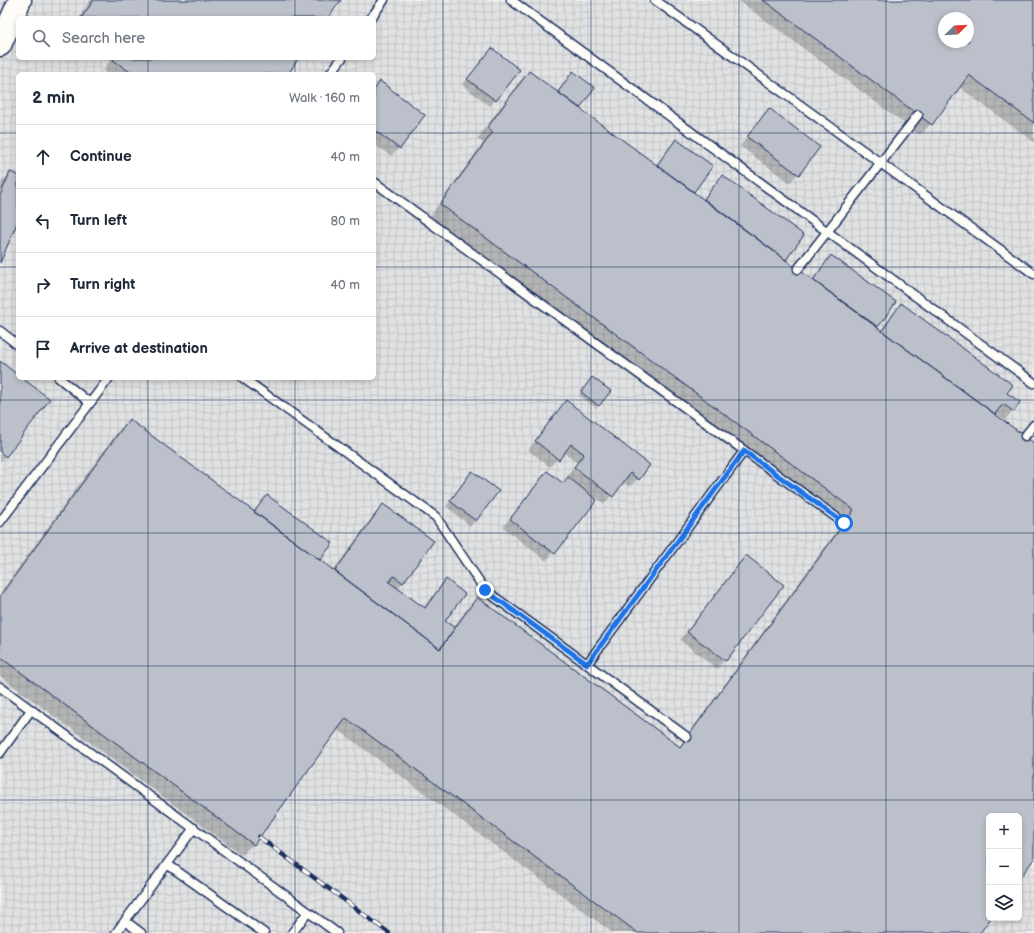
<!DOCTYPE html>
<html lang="en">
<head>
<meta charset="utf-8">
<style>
  :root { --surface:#fff; --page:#f6f6f7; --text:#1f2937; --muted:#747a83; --line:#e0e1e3 }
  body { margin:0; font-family:"Balsamiq Sans",sans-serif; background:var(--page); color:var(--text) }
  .controls { position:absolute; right:12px; bottom:12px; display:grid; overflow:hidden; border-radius:6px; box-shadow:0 2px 6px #0003 }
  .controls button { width:36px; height:36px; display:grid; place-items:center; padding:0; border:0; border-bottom:1px solid var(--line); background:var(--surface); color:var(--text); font:20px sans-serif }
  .compass { position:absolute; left:938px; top:12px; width:36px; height:36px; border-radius:50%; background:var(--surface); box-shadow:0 2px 6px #0003; rotate:66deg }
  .stop { position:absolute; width:12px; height:12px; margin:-9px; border:3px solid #1a73e8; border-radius:50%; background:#fff }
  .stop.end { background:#1a73e8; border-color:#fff; box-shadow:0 1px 4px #0008 }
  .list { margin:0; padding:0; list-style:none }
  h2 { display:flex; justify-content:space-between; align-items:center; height:52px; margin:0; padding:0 16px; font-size:17px }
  h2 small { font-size:13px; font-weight:400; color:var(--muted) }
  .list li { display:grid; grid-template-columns:26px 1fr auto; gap:12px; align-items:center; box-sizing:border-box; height:64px; padding:0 16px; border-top:1px solid var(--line) }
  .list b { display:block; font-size:15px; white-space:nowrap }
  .list em { font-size:13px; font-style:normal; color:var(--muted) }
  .icon { flex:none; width:22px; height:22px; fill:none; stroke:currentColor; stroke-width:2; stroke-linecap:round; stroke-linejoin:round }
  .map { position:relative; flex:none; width:1034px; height:933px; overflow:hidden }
  .search { position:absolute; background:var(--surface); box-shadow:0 2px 6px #0003; left:16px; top:16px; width:360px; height:44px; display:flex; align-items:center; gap:10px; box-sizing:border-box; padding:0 14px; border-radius:6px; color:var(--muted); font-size:15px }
  .panel { position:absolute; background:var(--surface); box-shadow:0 2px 6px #0003; left:16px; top:72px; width:360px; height:308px; border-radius:6px }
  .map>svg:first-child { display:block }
  .industrial { fill:url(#industrial-grid); fill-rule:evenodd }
  .shadow { fill:#0003; fill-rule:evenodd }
  .building { fill:#bbc0ca; stroke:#1b2f5e; fill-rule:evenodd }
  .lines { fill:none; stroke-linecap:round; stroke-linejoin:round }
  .lane-casing { stroke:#1b2f5e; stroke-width:11 }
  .secondary-casing { stroke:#1b2f5e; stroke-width:25 }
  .lane { stroke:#fdfcf7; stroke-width:8 }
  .secondary { stroke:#fdfcf7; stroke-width:22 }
  .rail-casing { stroke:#1b2f5e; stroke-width:4.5 }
  .rail { stroke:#fdfcf7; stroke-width:3; stroke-dasharray:9; stroke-linecap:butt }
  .route { stroke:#1a73e8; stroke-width:5 }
  .grid { fill:none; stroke:#1b2f5e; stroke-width:1; stroke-opacity:0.55 }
</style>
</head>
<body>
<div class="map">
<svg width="1034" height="933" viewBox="0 0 1034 933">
  <defs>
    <pattern id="industrial-grid" width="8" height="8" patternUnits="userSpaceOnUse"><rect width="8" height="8" fill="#e0e2e3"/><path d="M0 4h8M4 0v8" fill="none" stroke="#c0c2c5"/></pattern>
  </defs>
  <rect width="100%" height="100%" fill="#f0f0ee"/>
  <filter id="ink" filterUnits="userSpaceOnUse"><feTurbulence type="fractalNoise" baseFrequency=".025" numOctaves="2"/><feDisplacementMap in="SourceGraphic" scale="8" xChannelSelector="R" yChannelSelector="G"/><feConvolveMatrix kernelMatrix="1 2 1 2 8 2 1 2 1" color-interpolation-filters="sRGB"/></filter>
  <g filter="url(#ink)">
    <path class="industrial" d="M0,0H1034V933H0ZM18,18H374V58H18ZM944,18H968V42H944ZM18,74H374V378H18ZM989,816H1019V918H989Z"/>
    <path class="shadow" d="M90,0H340L327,18H79Z
      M738,0H1034V142L959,87L931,124L920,135ZM944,18H968V42H944Z
      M492,49L519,70L490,106L462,85Z
      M109,58H298L287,74H107L103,71L111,60Z
      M529,72L557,92L573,72L594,88L578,108L656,165L676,140L693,193L702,200L722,176L803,235L784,260L812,280L831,256L895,303L876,328L880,331L901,305L1019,403L1005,420L995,413L994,414L1034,444V857L1019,878V816H989L990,918L979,933H613L337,729L253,844L242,855L0,676V593L118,431L129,421L254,512L267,496L332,544L319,561L333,571L373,516L384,505L403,583L397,589L423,608L446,581L444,621L453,628L467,609L478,599L679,747L844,521L430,216L483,143L477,139L518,83Z
      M380,83L399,148L391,156L374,144V89Z
      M769,109L818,147L790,183L740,146Z
      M11,173L18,176V219L0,260V187L2,181Z
      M0,363L20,378L5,456L0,462Z
      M590,380L598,405L596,408L579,395Z
      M567,401L649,465L630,487L623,482L604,504L597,498L546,561L503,527L547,472L562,484L569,477L567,476L577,463L563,452L550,467L528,450Z
      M472,472L476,520L470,526L446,506Z
      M746,557L783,585L717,669L680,640Z"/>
    <path class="building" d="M94,0H341L328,18H81Z
      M763,0H1034V123L969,75L932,125ZM944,18H968V42H944Z
      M492,48L520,70L496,101L467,79Z
      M114,58H299L288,74H133L113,60Z
      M529,71L1034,443V859L1019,879V816H989V918H991L980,933H638L346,718L254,845L0,657V596L129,419L440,649L477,597L680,747L854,510L440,204L493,132L487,128Z
      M573,71L595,88L580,108L558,92Z
      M380,81L425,115L400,149L374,130V90Z
      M769,108L820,147L799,175L747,137Z
      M676,139L713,166L694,192L657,165Z
      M10,172L18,175V221L0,263V196Z
      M722,175L804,235L786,260L704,199Z
      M831,255L896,302L878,327L813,280Z
      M901,303L1013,385L1007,393L1020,402L1014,412L1003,404L995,414L882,331Z
      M0,361L18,375V378H22L50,399L6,457L0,452Z
      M592,377L611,391L599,406L581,392Z
      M566,400L650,465L639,480L630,473L613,497L574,467L584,454L571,444L559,460L535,441Z
      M472,471L499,491L476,521L450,501Z
      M547,471L563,483L568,477L597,500L555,554L510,519Z
      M267,495L333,543L320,560L254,512Z
      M383,504L434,541L403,583L394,576L389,582L425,608L446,579L465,594L445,621L455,628L440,649L335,571Z
      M746,555L784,585L726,661L687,632Z"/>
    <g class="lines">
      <defs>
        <path id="lane" d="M511,0L1034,383
          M655,0L1034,274
          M371,18L384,0
          M330,74L342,58
          M374,182L844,523
          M798,269L918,115
          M0,331L18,345
          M59,378L90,403
          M243,378L436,517L485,590L687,737
          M1025,436L1034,425
          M0,522L109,378
          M587,664L744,451
          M0,687L337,933
          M0,753L31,710
          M167,864L264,933
          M125,921L141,933
          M116,933L194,828
          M292,933L308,912"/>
        <path id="secondary" d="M0,45L20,0"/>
      </defs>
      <use href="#lane" class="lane-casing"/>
      <use href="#secondary" class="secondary-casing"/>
      <use href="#lane" class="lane"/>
      <use href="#secondary" class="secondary"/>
      <defs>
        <path id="rail" d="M259,837L389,933"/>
      </defs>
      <use href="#rail" class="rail-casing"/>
      <use href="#rail" class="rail"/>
    </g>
  </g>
  <g class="lines" filter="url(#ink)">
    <path class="route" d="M485,590L587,664L744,451L844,523"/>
  </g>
  <path class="grid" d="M148,0V18M295,0V18M443,0V933M591,0V933M739,0V933M886,0V933M148,58V74M295,58V74M0,133H18M374,133H1034M0,267H18M374,267H1034M148,378V933M295,378V933M0,400H1034M0,533H1034M0,666H1034M0,800H1034"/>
</svg>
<div class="controls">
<button>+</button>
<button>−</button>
<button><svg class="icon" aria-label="layers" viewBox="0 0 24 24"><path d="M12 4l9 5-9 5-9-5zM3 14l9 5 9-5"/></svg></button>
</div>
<svg class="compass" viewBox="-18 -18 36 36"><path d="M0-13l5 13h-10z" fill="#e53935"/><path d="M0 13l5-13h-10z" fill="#747a83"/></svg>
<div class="stop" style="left:844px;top:523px"></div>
<div class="stop end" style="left:485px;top:590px"></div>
<div class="search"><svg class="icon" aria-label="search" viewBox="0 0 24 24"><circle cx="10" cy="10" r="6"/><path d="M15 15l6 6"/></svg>Search here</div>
<section class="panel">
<h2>2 min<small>Walk · 160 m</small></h2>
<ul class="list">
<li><svg class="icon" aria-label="ahead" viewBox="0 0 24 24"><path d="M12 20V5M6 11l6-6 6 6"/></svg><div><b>Continue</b></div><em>40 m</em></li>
<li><svg class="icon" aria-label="left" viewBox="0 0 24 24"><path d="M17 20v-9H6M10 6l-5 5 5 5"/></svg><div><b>Turn left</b></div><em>80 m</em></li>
<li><svg class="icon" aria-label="right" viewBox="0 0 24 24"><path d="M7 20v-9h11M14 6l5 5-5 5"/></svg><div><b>Turn right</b></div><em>40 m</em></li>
<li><svg class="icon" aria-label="arrive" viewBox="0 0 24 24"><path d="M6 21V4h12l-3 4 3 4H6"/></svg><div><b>Arrive at destination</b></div></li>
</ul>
</section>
</div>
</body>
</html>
